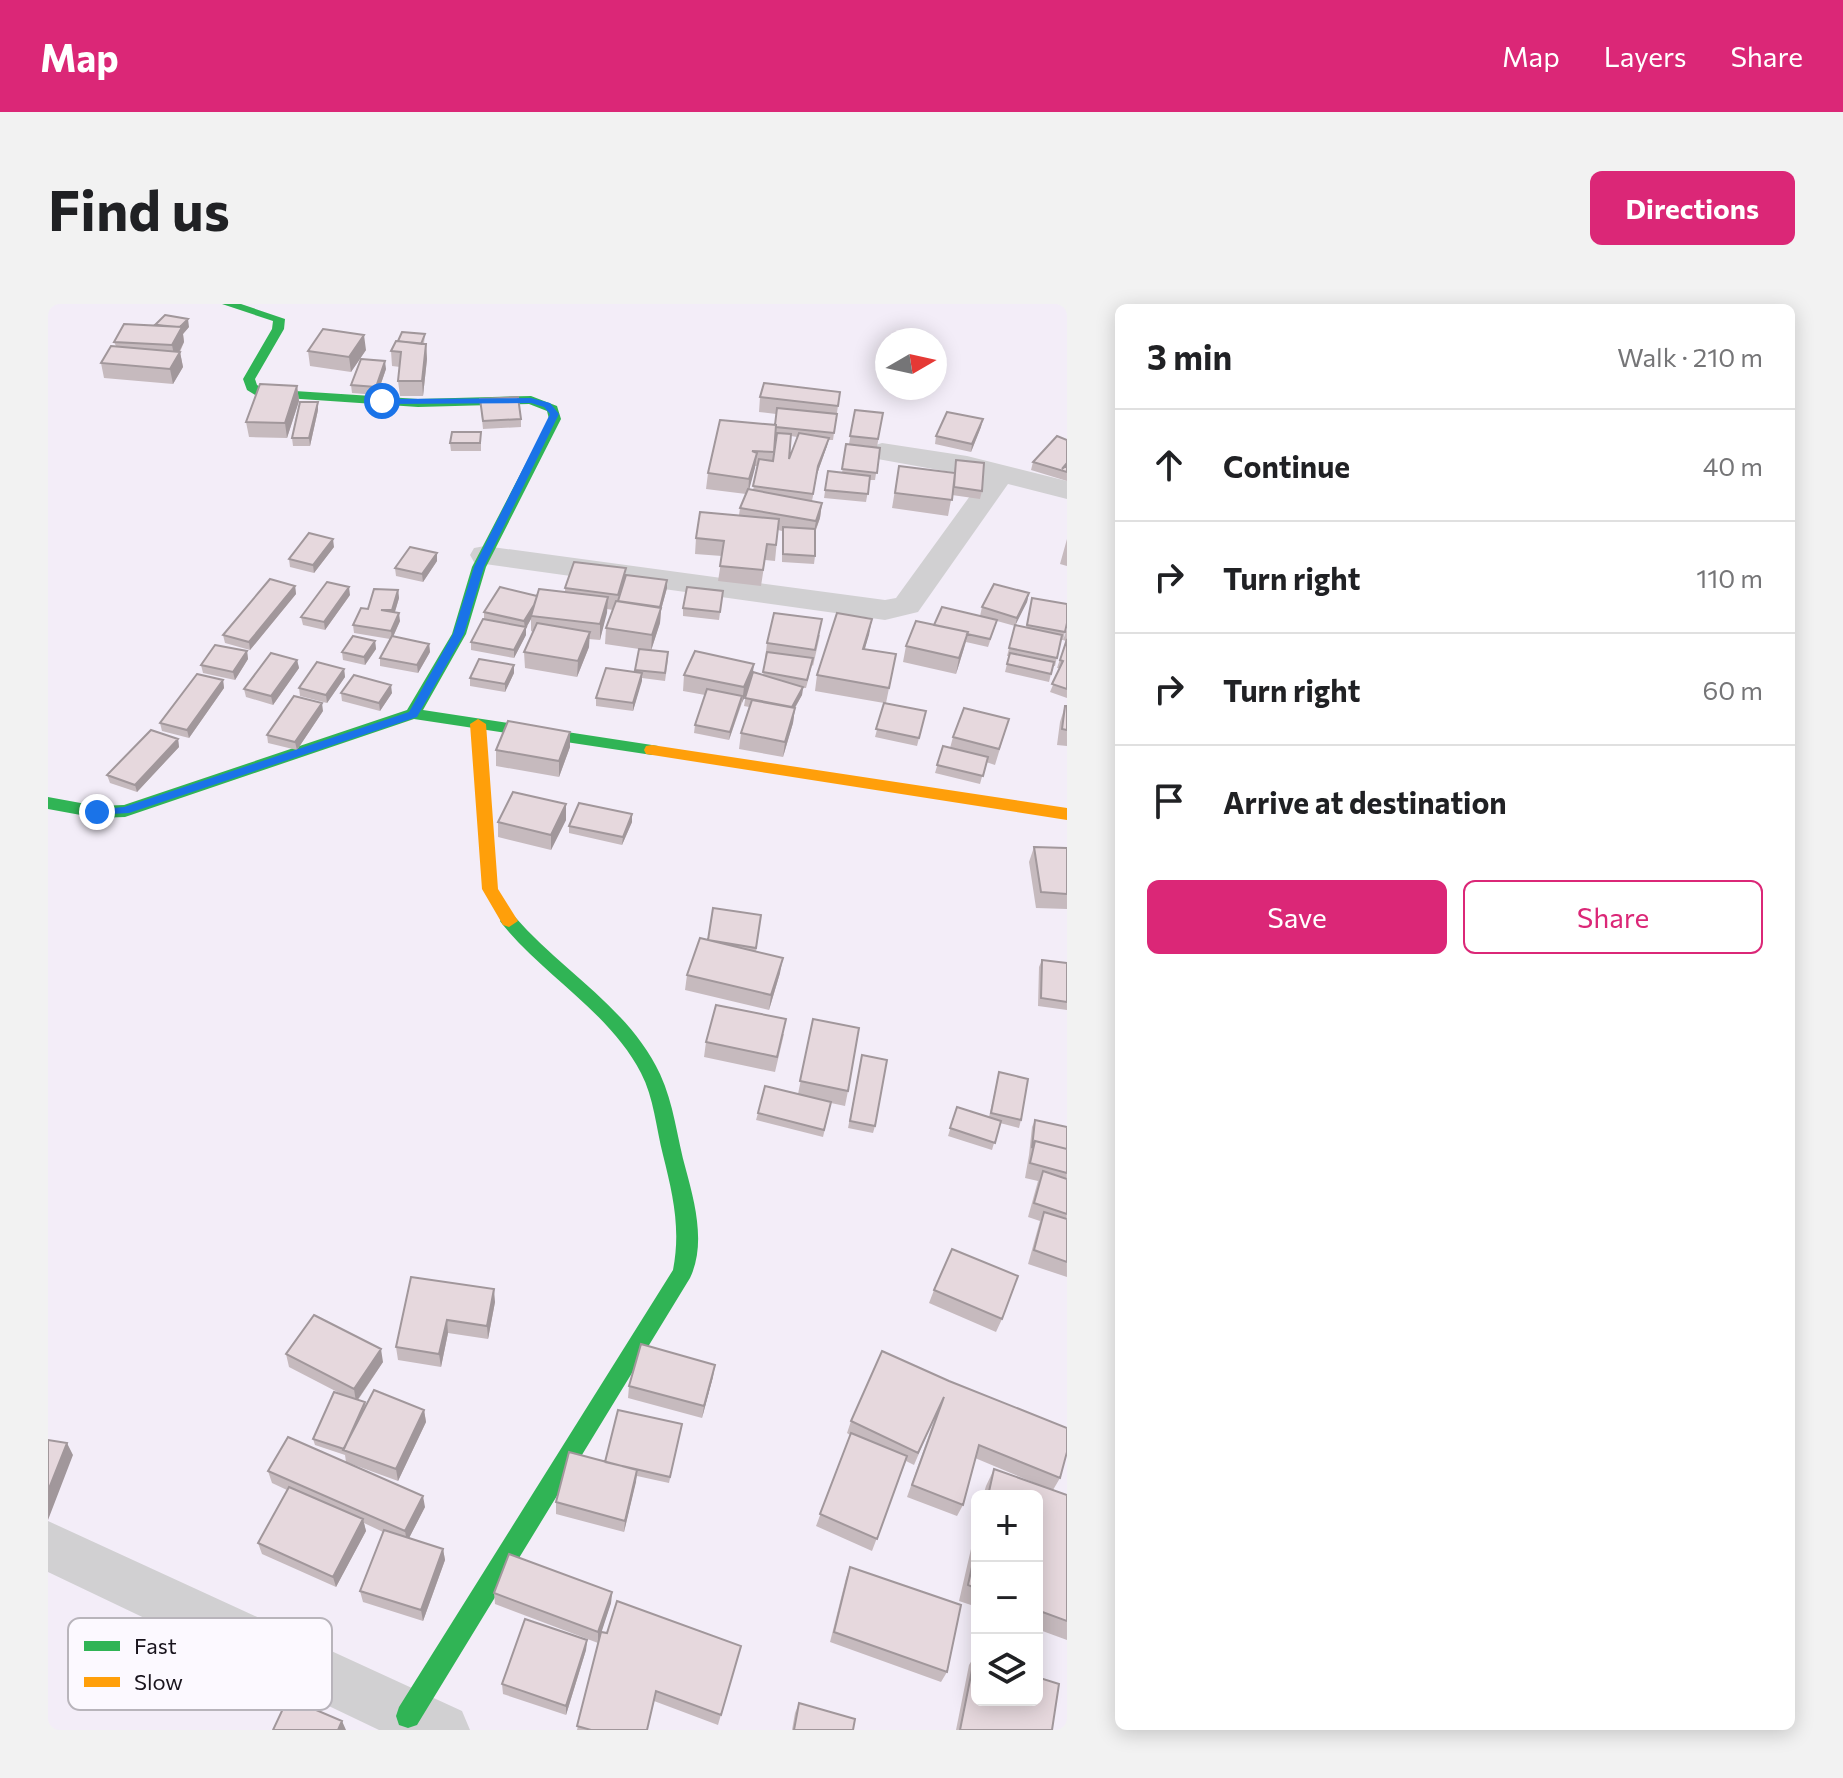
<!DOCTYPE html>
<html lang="en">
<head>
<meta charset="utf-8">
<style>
  :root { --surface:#fff; --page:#f2f2f2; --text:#202124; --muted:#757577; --line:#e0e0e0; --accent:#db2777 }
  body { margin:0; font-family:Commissioner,sans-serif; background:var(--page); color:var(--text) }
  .controls { position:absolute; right:24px; bottom:24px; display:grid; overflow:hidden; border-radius:12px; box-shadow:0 4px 20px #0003 }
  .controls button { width:72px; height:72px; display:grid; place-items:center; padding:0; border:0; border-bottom:2px solid var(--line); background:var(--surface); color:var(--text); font:40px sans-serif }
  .compass { position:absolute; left:827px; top:24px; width:72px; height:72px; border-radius:50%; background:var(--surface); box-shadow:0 4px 20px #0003; rotate:81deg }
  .stop { position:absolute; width:24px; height:24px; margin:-18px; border:6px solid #1a73e8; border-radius:50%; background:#fff }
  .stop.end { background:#1a73e8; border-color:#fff; box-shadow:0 2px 8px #0008 }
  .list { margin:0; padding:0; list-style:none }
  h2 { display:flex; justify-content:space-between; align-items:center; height:104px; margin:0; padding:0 32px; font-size:34px }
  h2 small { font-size:26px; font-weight:400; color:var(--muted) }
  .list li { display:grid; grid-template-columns:52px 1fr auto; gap:24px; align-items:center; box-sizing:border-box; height:112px; padding:0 32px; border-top:2px solid var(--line) }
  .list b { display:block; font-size:30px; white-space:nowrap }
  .list em { font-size:26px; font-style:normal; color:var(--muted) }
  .actions { display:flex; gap:16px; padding:24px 32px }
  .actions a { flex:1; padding:18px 0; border:2px solid var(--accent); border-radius:12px; text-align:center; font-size:28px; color:var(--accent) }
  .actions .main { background:var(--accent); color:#fff }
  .icon { flex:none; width:44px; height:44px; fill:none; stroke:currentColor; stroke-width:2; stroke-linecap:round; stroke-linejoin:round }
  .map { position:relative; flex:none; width:1019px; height:1426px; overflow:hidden; border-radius:12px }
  header { display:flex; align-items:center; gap:48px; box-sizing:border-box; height:112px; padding:0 40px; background:var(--accent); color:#fff }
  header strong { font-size:38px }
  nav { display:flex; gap:44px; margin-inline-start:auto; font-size:28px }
  .intro { display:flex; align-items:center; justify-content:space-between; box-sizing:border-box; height:192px; padding:0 48px }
  h1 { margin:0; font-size:56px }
  .button { padding:20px 36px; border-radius:12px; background:var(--accent); color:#fff; font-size:28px; font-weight:700 }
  main { display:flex; gap:48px; padding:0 48px }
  aside { flex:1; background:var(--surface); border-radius:12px; box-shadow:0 4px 20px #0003 }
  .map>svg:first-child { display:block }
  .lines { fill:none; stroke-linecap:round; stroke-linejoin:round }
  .street { fill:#d1d0d2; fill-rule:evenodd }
  .fast { fill:#30b455; fill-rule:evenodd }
  .slow { fill:#ff9f0a; fill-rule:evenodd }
  .wall { fill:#c6babe; fill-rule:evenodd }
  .shaded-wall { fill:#a1979b }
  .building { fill:#e6d8dd; stroke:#a1979b; stroke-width:2 }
  .route { fill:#1a73e8 }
  .key { fill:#fcf9ff; stroke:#b8b4bb; stroke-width:2 }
  .key-label { font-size:22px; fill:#19141d }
</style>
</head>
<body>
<header>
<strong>Map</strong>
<nav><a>Map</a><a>Layers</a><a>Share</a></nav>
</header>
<div class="intro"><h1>Find us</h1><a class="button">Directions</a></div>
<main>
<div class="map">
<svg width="1019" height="1426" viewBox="0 0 1019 1426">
  <rect width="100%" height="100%" fill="#f3edf8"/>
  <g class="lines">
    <path class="street" d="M834,139L919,152L1019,177V195L960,180L870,308L837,316L437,260L426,258L422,251L426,244L437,242L837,296L848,294L935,174L824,154L820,148L824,142Z
      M0,1217L414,1407L422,1426H331L0,1268Z"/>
    <path class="fast" d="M174,0H193L237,15L236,25L207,75L209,81L216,85L370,95L483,92L509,102L513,115L438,263L418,330L375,406L604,441L610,442L612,446L610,450L604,451L366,415L77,513L49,514L0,505V493L49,502L76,501L359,406L404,330L424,263L501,115L499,107L481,100L370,103L209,92L199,86L195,75L224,25L225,17Z
      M461,611L467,613C513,666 582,705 612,770C626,800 629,834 638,866C647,899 658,941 642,974L369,1421L360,1424L351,1421L348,1412L351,1403L625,966C633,925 625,891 615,851C608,824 606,794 593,769C562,709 497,672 455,621L452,617L455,613Z"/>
    <path class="slow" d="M430,415L438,420L450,585L470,617L461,623L455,621L434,585L422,420Z
      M604,441L1019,504V516L598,450L596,446L598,442Z"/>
  </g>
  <path class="wall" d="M141,23L135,30L136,38L132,48L135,63L125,80L56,74L53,59L68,42L66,38Z
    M377,30L376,40H378L379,55L375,92H352L350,77L352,63L344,62L343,47L350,37Z
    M318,46L303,68L262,62L260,47Z
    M338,65L329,91L304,89L303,81Z
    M249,82L251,97L239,134L201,133L198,118Z
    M792,88L785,136H780L779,142L769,170L764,197L774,199L772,214L767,229V252L766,260L734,258V227L730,226L727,257L717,256L713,282L670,277L674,252L647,250L648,234L691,211L692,204L698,190L658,185L660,169L727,121L728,110L711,108L712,93ZM743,132L749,133L741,155ZM707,162H710L705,186L701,185Z
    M432,95L473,115V123L435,125Z
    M270,106L262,142H245L244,134Z
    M807,106L835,109L829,143L801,140Z
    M933,123L923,148L887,140L888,132Z
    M433,128V147H403L402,139Z
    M1019,136V177L983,166L985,158Z
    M798,140L832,144L827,176H822L818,198L776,194L780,167L794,169Z
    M908,156L934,187L932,195L904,191L900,212L844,204L851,162L906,169Z
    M1019,235V262L1012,260Z
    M286,243L266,269L242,263L241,255Z
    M389,257L375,278L348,272L347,264Z
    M578,271L619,284L613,306L612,319L603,346L620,356L617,377L594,374L585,407L548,402V394L587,368L591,345L557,340L558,324L565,306L559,305L552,336L541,335V343L529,373L477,364L476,348L485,328L483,327V315L478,324V331L466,354L423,346V338L436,315V308L489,292L517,288V284Z
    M247,282L248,290L202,346L177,339L175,331Z
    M350,286L351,294L347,308L352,317L345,333L381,340L382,348L370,369L332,362V354L342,335L306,329L305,321L320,305Z
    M675,287L671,316L635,312V304Z
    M981,289L979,298L967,321L978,324L984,294L1017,328L1015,336H1013L1007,362H1005L1001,378L957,368L961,352H959L967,322L949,317L940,343L918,338L908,370L855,358L858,342L932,312L934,303Z
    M302,291L277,326L255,321L253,313Z
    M824,315L817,345L848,350L838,399L878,407L869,442L827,433L836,399L767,387L769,371Z
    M1019,325V394L1002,388L1012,364H1009L1018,337L1015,336Z
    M772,331L765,362L764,361L758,384H755L754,391L747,404L745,419L735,453L691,445L693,429L701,403L696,402L698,390L694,399L681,436L646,429L647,421L657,391L635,387L636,371L705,368L715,371L719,339Z
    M327,337L328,345L317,361L295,356L294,348Z
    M199,347L200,355L187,376L155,369L153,361Z
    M249,356L251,364L225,401L198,393L196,385Z
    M296,365L297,373L279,399L252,392L251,384Z
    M466,369L457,388L422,382V374Z
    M175,376L176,384L141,434L114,427L112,419Z
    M293,389H344L332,407L294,397Z
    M1017,402H1019V442L1009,441L1012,418Z
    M275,407L249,446L220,439L219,431Z
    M961,415L947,461L938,458L932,480L887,469L895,442L902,444L905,433Z
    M522,428V443L511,473L448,462V446Z
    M130,435L131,443L89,488L62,479L59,471Z
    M518,500V516L503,546L450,533V518Z
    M584,518L574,541L521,529V522Z
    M986,543L1019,544V605L988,604L981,558Z
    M713,611L708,647L732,669L721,706L637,686L639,671L660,636Z
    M994,656L1019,659V706L990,702L991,663Z
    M765,715L800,787L797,802L783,799L775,833L708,816L710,809L750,790Z
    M736,730L727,768L656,753L658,738Z
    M814,751L827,822L825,829L800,824Z
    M951,768L973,816L971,824L952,819L944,846L900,832L909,803L941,813Z
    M987,816L1019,823V973L980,960L992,917L980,913L990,877L977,874L981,851L984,823Z
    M363,973L447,998L440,1035L400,1029L393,1063L350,1056L348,1043Z
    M886,986L954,1015L948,1028L881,999Z
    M834,1047L1012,1174L1005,1186L1019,1191V1336L989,1325V1192H935L938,1182L946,1165L1001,1185L927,1154L915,1201L909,1212L859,1193L890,1105L866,1161L858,1157L824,1247L768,1222L802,1131L799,1129L803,1117Z
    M238,1050L335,1058L310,1096L317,1098L318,1102L376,1106L378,1118L350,1177L298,1158L297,1151L267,1141L265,1135L297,1092L241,1063Z
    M665,1073L654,1114L580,1094L581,1082Z
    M634,1120L621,1179L589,1172L576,1228L508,1210V1198L557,1158Z
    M220,1167L377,1203L361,1234L395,1245L397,1256L375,1317L315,1298L312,1287L335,1228L316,1219L318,1227L288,1283L214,1250L210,1239L239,1186L224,1179Z
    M929,1219V1303L911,1297Z
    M802,1263L899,1368L893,1378L782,1338L798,1274Z
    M564,1288L563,1299L553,1328L693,1342L670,1421L606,1397L599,1426H529L550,1339L447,1300L446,1289Z
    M539,1336L538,1346L518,1411L455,1390L454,1380Z
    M927,1351L1004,1426H908L921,1361Z
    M751,1399L805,1426H744L747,1409Z"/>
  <path class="shaded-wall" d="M140,15L141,23L135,30L136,38L129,52L132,48L135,63L125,80L122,65L127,56L124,41L130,26Z
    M316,31L318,46L303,68L301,53Z
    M378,40L379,55L375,92L374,77Z
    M337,57L338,65L329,91L328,83Z
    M249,82L251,97L239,134L237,119Z
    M270,98V106L262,142L261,134Z
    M935,115L933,123L923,148L924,140Z
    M781,134L779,142L769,170L764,197L770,162Z
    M709,149L707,164L700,190L701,175Z
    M774,199L772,214L765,233L768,217Z
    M285,235L286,243L266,269L265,261Z
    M389,249V257L375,278L374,270Z
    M619,276V284L613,306L612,319L603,347L604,331Z
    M247,282L248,290L202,346L201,338Z
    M301,283L302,291L277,326L276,318Z
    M350,286L351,294L345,314L344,306Z
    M981,289L979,298L967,322L969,314Z
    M491,292L483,315L478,324V331L466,354V346L477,325L476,317Z
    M560,293L559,309L552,336V320Z
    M351,309L352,317L344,335L343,327Z
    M824,315L821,331L812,360L815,345Z
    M542,328L541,343L529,373L530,357Z
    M920,328L916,344L908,370L911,354Z
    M327,337L328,345L317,361L316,353Z
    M381,340L382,348L370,369L369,361Z
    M199,347L200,355L187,376L185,368Z
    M249,356L251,364L225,401L223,392Z
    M706,360L704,376L694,399L696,383Z
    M466,361V369L457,388V380Z
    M296,365L297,373L279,399L278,391Z
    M594,369V377L585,407V399Z
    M175,376L176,384L141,434L139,426Z
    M343,381L344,389L332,407L331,399Z
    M755,383L754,391L741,414L742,406Z
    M694,392L693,400L681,436L682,428Z
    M274,399L275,407L249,446L247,438Z
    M747,404L745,419L735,453L737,438Z
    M522,428V443L511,473V457Z
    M130,435L131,443L89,488L87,481Z
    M518,500V516L503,546V531Z
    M584,510V518L574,541L575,533Z
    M735,654L732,669L721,706L723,691Z
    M446,985L447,998L440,1035L439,1022Z
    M399,1016L400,1029L393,1063L391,1050Z
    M333,1045L335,1058L308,1098L306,1085Z
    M667,1061L665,1073L654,1114L656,1102Z
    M376,1106L378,1118L350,1177L348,1165Z
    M19,1139L25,1151L0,1216V1187Z
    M589,1166L588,1178L576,1228L577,1217Z
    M375,1192L377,1203L359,1238L357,1227Z
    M315,1215L318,1227L288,1283L285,1273Z
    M395,1245L397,1256L375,1317L373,1306Z
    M564,1288L563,1299L550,1339V1328Z
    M539,1336L538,1346L518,1411V1402Z
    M294,1417L298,1426H290Z"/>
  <path class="building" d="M117,11L140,15L132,23L107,21Z
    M76,20L134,23L124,41L66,38Z
    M275,25L316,31L301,53L260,47Z
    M354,28L377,30L373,40L350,37Z
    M348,37L378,40L374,77H350L353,48L343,47Z
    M63,42L132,48L122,65L53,59Z
    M313,55L337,57L328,83L303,81Z
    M716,79L792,88L790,102L712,93Z
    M212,80L249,82L237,119L198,118Z
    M470,93L473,115L435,117L432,95Z
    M252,98H270L261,134H244Z
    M729,104L789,110L786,129L728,123V121H727Z
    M807,106L835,109L830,135L802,132Z
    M899,108L935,115L924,140L888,132Z
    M672,116L728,121L726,148L704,147L709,149L701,175L660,169Z
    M404,128H433L432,139H402Z
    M729,129L743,130L741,155L751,129L781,134L770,162L765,190L705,182L711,155L725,157Z
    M1009,132L1019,136V159L1014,165L1019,161V168L985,158Z
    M798,140L832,144L829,169L794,165Z
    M908,156L936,159L934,187L906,183Z
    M851,162L907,169L904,196L847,189Z
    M780,167L822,172L820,190L777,186Z
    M700,185L774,199L768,217L692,204Z
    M652,208L731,215L728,241L719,240L715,266L672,262L676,237L648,234Z
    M735,223L767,225V252L735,250Z
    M261,229L285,235L265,261L241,255Z
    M362,243L389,249L374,270L347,264Z
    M526,258L578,264L570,291L517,284Z
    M578,271L619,276L612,303L570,297Z
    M222,275L247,282L201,338L175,331Z
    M279,278L301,283L276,318L253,313Z
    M946,280L981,289L969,314L934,303Z
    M452,283L489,292L486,301L476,317L436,308Z
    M639,283L675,287L672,308L635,304Z
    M326,285L350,286L344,306H333L351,309L343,327L305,321L313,304L320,305Z
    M491,285L560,293L552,320L483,312Z
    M984,294L1019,300V319L1017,328L979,321Z
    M568,297L613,304L604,331L558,324Z
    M894,303L949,316L942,335L919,330L920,328L886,321Z
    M726,309L774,315L767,346L719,339Z
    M789,309L824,315L815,345L848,350L841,384L769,371Z
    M435,315L478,323L466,346L423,338Z
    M868,317L920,328L911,354L858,342Z
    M489,319L542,328L530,357L476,348Z
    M967,321L1014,331L1009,354L961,344Z
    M305,332L327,337L316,353L294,348Z
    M344,332L381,340L369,361L332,354Z
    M1019,335V385L1004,380L1015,357L1012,356Z
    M167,341L199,347L185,368L153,361Z
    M591,345L620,348L617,369L587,366Z
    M647,347L706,360L696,383L636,371Z
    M719,348L765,354L759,376L715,368Z
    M223,349L249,356L223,392L196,385Z
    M962,349L1006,358L1003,370L959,360Z
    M431,355L466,361L457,380L422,374Z
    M269,358L296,365L278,391L251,384Z
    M558,364L594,369L585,399L548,394Z
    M705,368L755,383L744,403L697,394Z
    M149,370L175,376L139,426L112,419Z
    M306,371L343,381L331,399L293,389Z
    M659,385L694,392L682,428L647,421Z
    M246,392L274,399L247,438L219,431Z
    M704,396L747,404L737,438L693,429Z
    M836,399L878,407L871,434L828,425Z
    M1017,402H1019V426L1014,425Z
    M916,404L961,415L951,445L905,433Z
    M460,417L522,428L511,457L448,446Z
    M103,426L130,435L87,481L59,471Z
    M895,442L940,453L935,472L889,461Z
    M465,488L518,500L503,531L450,518Z
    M531,499L584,510L575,533L521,522Z
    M986,543L1019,544V590L993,588Z
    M665,604L713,611L708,644L660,636Z
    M652,634L735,654L723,691L639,671Z
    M994,656L1019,659V698L993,694Z
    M668,701L738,715L729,753L658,738Z
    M765,715L811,724L800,787L752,777Z
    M814,751L839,756L827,822L802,817Z
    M951,768L980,775L973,816L943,809Z
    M717,782L783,798L776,826L710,809Z
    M909,803L953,817L947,839L902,824Z
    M987,816L1019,823V845L987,837L984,844Z
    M987,837L1019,845V869L982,859Z
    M995,867L1019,875V910L986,899Z
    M996,908L1019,915V958L986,946Z
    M904,945L970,972L954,1015L886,986Z
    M363,973L446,985L439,1022L399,1016L391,1050L348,1043Z
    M266,1011L333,1045L306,1085L238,1050Z
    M593,1040L667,1061L656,1102L581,1082Z
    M834,1047L901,1077L1019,1124V1148L1012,1174L931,1141L915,1201L864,1181L896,1093L870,1149L803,1117Z
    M326,1086L376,1106L348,1165L295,1146Z
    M286,1088L317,1098L296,1145L265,1135Z
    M570,1106L634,1120L622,1173L557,1158Z
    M803,1129L859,1152L829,1235L772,1210Z
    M240,1133L375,1192L357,1227L220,1167Z
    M0,1136L19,1139L0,1187Z
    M521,1148L589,1166L577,1217L508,1198Z
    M946,1165L1019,1191V1317L989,1306V1192H940Z
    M241,1183L315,1215L285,1273L210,1239Z
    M336,1226L395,1245L373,1306L312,1287Z
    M929,1240V1285L920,1281Z
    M461,1250L564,1288L550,1328L446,1289Z
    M802,1263L913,1301L899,1368L786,1328Z
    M569,1297L693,1342L673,1411L608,1387L599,1426H543L529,1422L553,1328L559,1329Z
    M477,1315L539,1336L518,1402L454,1380Z
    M927,1351L929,1352V1396H989V1373L1011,1380L1004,1426H912Z
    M240,1394L294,1417L290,1426H225Z
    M751,1399L807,1415L805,1426H746Z"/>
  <path class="route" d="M483,94L502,99L511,110L436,263L416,330L369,413L81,509L45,511V506L76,503L361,408L405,330L426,263L502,110L496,103L483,99L334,100L330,97L334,95Z"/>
  <rect x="20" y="1314" width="264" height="92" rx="12" class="key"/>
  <rect x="36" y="1337" width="36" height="10" fill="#30b455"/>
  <rect x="36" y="1373" width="36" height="10" fill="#ff9f0a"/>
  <g class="key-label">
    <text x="86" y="1350">Fast</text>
    <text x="86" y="1386">Slow</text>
  </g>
</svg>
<div class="controls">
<button>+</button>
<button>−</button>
<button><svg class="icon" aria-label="layers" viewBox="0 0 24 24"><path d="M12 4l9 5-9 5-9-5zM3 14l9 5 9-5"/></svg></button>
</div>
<svg class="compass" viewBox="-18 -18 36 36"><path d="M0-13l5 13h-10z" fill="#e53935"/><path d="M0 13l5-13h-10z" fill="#757577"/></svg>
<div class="stop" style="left:334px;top:97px"></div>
<div class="stop end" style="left:49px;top:508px"></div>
</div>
<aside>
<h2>3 min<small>Walk · 210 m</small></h2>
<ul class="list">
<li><svg class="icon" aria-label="ahead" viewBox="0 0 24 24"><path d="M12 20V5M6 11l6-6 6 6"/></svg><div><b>Continue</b></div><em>40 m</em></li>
<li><svg class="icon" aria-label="right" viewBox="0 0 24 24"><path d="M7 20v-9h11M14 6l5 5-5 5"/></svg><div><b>Turn right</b></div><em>110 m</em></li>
<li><svg class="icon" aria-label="right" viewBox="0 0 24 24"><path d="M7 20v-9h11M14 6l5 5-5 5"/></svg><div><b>Turn right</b></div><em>60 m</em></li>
<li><svg class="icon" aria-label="arrive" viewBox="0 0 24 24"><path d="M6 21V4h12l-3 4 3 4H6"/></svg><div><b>Arrive at destination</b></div></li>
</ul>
<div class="actions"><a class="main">Save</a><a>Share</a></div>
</aside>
</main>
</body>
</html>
